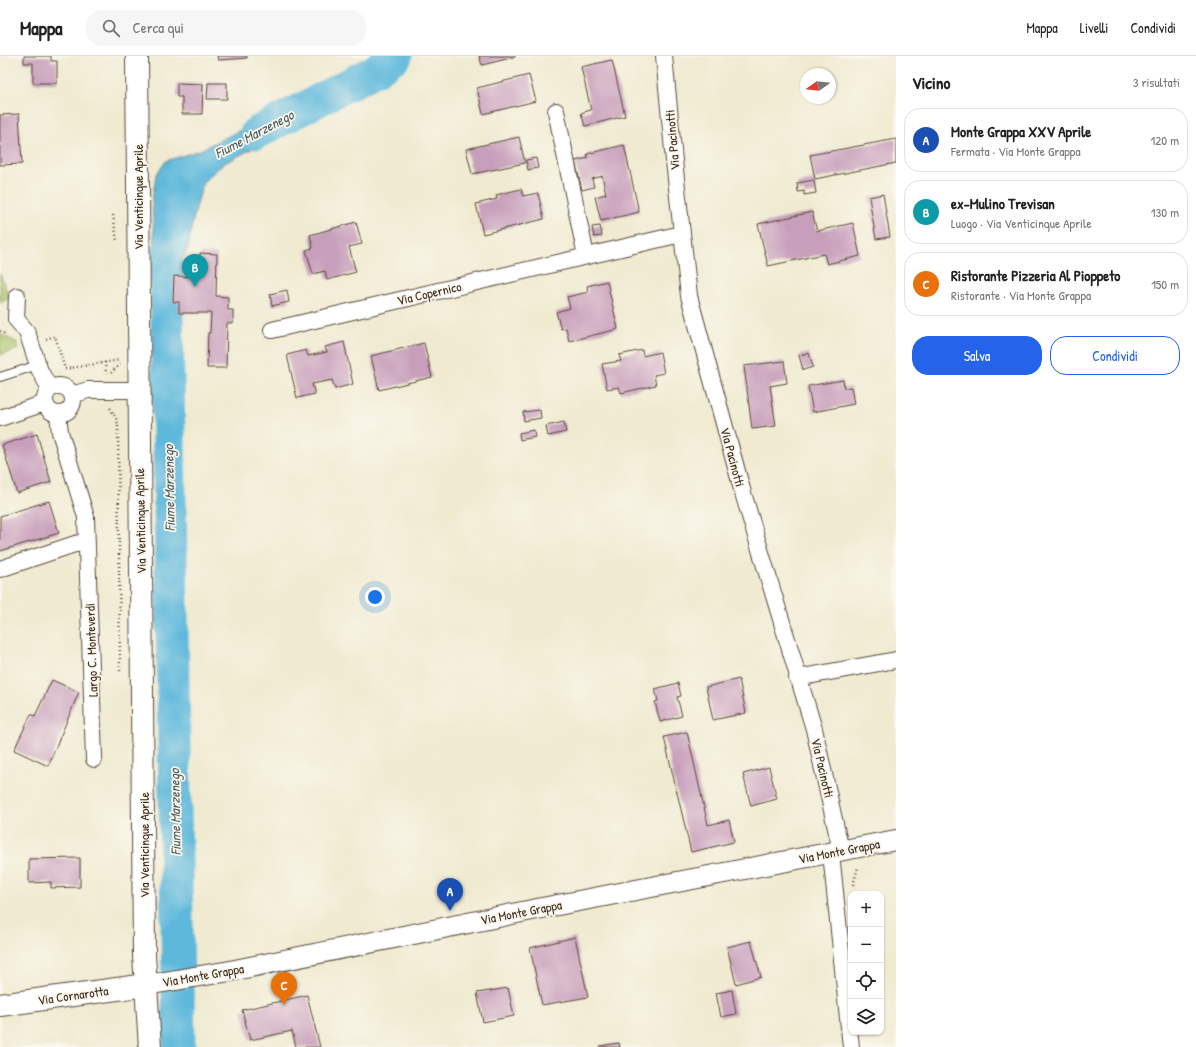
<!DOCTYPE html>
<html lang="it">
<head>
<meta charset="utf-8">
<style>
  :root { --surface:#fff; --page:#f6f6f6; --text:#222; --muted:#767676; --line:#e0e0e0; --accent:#2563eb }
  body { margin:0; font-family:"Patrick Hand",sans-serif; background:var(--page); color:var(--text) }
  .controls { position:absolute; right:12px; bottom:12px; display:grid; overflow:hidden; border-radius:8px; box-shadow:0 1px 3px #0004 }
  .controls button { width:36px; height:36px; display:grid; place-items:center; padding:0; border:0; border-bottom:1px solid var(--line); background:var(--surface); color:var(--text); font:20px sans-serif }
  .compass { position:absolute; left:800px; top:12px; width:36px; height:36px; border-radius:50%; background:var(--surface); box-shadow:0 1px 3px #0004; rotate:256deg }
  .you { position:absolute; left:375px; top:541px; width:14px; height:14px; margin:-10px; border:3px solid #fff; border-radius:50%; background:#1a73e8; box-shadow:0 0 0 6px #1a73e833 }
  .badge { display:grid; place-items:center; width:26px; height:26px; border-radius:50%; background:var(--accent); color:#fff; font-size:13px; font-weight:700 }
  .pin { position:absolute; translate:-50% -33px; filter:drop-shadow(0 1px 2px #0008) }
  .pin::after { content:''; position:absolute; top:21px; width:14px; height:12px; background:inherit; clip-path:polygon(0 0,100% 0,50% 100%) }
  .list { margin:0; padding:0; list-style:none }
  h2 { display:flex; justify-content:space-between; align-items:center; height:52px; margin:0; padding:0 16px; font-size:17px }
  h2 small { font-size:13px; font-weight:400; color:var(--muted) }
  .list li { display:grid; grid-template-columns:26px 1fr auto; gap:12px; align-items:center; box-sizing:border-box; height:64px; margin:0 8px 8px; padding:0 8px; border:1px solid var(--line); border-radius:16px }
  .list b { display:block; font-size:15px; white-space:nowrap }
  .list p { margin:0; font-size:13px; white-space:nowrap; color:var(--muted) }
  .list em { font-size:13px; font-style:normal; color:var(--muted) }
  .actions { display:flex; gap:8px; padding:12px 16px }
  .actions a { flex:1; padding:9px 0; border:1px solid var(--accent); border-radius:16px; text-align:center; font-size:14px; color:var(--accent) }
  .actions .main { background:var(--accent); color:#fff }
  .icon { flex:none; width:22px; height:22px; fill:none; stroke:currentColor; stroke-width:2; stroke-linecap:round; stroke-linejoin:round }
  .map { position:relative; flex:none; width:896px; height:991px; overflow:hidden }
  header { display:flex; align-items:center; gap:24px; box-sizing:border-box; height:56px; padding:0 20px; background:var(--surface); border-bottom:1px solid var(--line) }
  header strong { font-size:19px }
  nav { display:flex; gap:22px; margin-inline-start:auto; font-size:14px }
  .search { width:280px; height:36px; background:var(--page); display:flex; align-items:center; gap:10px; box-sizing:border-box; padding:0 14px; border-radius:16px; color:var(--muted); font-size:15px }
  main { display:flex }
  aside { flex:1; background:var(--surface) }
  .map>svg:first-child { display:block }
  .green { fill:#a6bf65; stroke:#707442 }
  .water { fill:#5db8db; stroke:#4c717c }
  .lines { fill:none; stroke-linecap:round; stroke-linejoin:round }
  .river { stroke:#5db8db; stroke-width:33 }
  .building { fill:#c79fbb }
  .service-casing { stroke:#564739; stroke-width:10 }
  .minor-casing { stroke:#564739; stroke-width:18 }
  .tertiary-casing { stroke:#564739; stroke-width:22 }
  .secondary-casing { stroke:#564739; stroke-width:24 }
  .path { stroke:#564739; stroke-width:2.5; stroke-dasharray:1 3; stroke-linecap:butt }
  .service { stroke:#fff; stroke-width:8 }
  .minor { stroke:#fff; stroke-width:16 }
  .tertiary { stroke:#fff; stroke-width:20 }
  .secondary { stroke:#fff; stroke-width:22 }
  .labels { text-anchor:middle; stroke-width:3.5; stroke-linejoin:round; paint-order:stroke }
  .street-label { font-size:13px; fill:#3b2a1e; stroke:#fbf7ec }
  .water-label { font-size:14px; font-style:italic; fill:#475c60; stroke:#fbf7ec }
</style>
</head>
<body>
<header>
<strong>Mappa</strong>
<div class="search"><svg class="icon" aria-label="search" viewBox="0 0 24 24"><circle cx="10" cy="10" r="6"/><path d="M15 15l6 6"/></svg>Cerca qui</div>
<nav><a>Mappa</a><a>Livelli</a><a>Condividi</a></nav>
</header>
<main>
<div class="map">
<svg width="896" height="991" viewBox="0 0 896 991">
  <rect width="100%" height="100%" fill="#fbf7ec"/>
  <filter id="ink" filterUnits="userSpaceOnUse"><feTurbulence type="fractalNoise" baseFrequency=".025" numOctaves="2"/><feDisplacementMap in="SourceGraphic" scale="8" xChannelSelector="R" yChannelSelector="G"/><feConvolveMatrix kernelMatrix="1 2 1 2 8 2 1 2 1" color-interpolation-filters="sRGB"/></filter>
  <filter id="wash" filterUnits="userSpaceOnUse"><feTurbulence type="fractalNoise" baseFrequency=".012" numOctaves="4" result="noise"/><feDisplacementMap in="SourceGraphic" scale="16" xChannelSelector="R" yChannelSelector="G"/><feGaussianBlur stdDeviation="0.9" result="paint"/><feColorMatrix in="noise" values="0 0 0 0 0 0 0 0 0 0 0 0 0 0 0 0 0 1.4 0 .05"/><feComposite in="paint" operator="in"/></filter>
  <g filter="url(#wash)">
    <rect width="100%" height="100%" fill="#efead0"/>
    <path class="green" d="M0,218L10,242L0,247Z
      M0,278L18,287L19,293L0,299Z"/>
    <path class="water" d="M291,49L296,56L299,68L223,108L203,126L193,164L188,192L174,220L173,246H160L161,216L154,184L152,144L156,119L166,105L200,94Z"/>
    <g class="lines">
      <path class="river" d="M256,77L376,14L396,0
        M166,201L179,991"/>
    </g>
    <g id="blocks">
      <path class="building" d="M24,0H51V5H57V27H33V7H24Z
        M217,0H247V2L218,4Z
        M479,0H515V1L482,9Z
        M612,4L625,60L585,70L581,57L591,54L581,11Z
        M529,19L536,45L483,58L477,32Z
        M177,27L203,28L202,58H182V41H177Z
        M208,27H227V43H207Z
        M19,58L22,108L0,109V59Z
        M519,81L525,107L472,118L466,93Z
        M896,83V107L815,123L810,99Z
        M624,89L639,156L601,165L595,141L606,138L602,120L592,123L594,131L582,134L575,105L588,102L587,98Z
        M536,102L538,112L528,114L526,104Z
        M814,124L816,137L804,139V135L798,136L797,127Z
        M521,133L523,140L538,137L544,163L483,178L476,148L497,143L496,139Z
        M883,138L890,181L876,183L869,141Z
        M812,156L817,175L853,167L860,200L827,208L824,198L768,210L758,168Z
        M356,166L362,188L349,191L356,216L327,224L325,215L313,218L306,194L313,192L310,179Z
        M600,170L602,180L594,181L592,171Z
        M200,197L217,198L216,240L228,241V254H233V267H227L226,312H207L208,277H210L211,257H179V246H173L174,220L200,221Z
        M607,225L618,273L569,285L566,272L561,273L556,256L570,252L567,241L588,236L587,230Z
        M287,234L289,246L272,250L270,238Z
        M344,286L353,328L335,333L332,324L312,328L315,338L297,342L287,299L306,294L308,300L327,296L325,291Z
        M424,287L432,321L379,334L371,300Z
        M642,294L643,300L660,296L664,317L654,319L656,329L621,337L619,331L607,333L602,308L621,305L619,299Z
        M809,297L813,311L803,314L799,299Z
        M784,305L787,327L770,330L776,370L752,373L744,310Z
        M843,324L844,332L851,331L854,348L813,356L808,330Z
        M540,354L541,362L524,365L523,356Z
        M564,366L566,376L548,380L546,370Z
        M534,374L535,381L520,384L519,377Z
        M37,378L51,426L17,437L2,389Z
        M49,445L59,477L0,495V460Z
        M739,623L746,657L713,664L706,631Z
        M52,624L79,636L48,710L14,694L31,658L35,660Z
        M678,627L681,640L677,641L682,660L660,666L655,646L658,645L655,633Z
        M687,676L708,769L729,764L734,786L691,796L664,681Z
        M769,711L777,743L751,750L743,718Z
        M80,802V831L51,832V826L29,827V803Z
        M575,881L588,941L542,949L530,892Z
        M751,885L761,921L736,928L727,891Z
        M508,932L514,960L483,966L477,937Z
        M732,934L736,958L721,961L716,937Z
        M307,939L320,991H296L292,975L250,984L242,954Z
        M619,987L620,991H600V990Z"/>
    </g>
  </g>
  <g filter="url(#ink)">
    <use href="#blocks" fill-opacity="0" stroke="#564739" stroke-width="1"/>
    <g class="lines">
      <defs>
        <path id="service" d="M0,321L38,309"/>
        <path id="minor" d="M664,0L674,105L689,240L743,437L814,673L841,795
          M556,55L586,200
          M17,240L16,263L27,276L40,315L50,333
          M272,274L681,178
          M45 344a14 14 0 1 1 28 0a14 14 0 1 1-28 0Z
          M72,339L88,334H139
          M58,358L60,376L86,461L94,703
          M0,362L45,347
          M0,513L75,488L87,486
          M797,622L896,604
          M831,797L851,991"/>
        <path id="tertiary" d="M146,929L230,915L537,853L896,784"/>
        <path id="secondary" d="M137,0L144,899L150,991
          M0,949L146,929"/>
      </defs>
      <use href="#service" class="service-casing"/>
      <use href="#minor" class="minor-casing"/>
      <use href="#tertiary" class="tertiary-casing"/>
      <use href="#secondary" class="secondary-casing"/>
      <path class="path" d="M113,159L117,185
        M0,275L5,278
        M46,283L55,280L65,313L120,304
        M105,306L106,318
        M111,317L120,308
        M110,352L116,362L118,368L120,617
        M853,829L858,811"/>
      <use href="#service" class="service"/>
      <use href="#minor" class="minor"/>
      <use href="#tertiary" class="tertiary"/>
      <use href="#secondary" class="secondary"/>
    </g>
  </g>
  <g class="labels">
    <g class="street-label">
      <text transform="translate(672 84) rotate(-95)" y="5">Via Pacinotti</text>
      <text transform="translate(138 141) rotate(-90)" y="5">Via Venticinque Aprile</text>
      <text transform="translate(429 237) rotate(-13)" y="5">Via Copernico</text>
      <text transform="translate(733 401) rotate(75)" y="5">Via Pacinotti</text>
      <text transform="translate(140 465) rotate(-91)" y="5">Via Venticinque Aprile</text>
      <text transform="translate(91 594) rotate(-92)" y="5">Largo C. Monteverdi</text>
      <text transform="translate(823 712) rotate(77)" y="5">Via Pacinotti</text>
      <text transform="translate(144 789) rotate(-90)" y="5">Via Venticinque Aprile</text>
      <text transform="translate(839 795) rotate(-11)" y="5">Via Monte Grappa</text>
      <text transform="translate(521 856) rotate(-11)" y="5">Via Monte Grappa</text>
      <text transform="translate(203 919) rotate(-10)" y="5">Via Monte Grappa</text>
      <text transform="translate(73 939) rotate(-8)" y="5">Via Cornarotta</text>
    </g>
    <g class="water-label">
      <text transform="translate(254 78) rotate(-28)" y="5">Fiume Marzenego</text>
      <text transform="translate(169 432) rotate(-91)" y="5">Fiume Marzenego</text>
      <text transform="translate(175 756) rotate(-91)" y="5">Fiume Marzenego</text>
    </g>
  </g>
</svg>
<div class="controls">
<button>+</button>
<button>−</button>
<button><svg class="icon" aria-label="locate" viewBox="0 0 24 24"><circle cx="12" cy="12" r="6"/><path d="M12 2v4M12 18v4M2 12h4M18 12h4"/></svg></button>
<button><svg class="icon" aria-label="layers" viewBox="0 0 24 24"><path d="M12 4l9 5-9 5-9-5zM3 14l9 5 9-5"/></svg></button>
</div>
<svg class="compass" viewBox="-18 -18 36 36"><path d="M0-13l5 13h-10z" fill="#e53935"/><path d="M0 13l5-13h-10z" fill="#767676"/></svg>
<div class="you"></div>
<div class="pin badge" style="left:450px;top:855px;background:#1a4fb4">A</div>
<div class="pin badge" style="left:195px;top:231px;background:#0f9aa8">B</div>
<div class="pin badge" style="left:284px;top:949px;background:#e8710a">C</div>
</div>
<aside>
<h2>Vicino<small>3 risultati</small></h2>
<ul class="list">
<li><span class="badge" style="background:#1a4fb4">A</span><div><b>Monte Grappa XXV Aprile</b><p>Fermata · Via Monte Grappa</p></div><em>120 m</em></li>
<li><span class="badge" style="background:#0f9aa8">B</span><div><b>ex-Mulino Trevisan</b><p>Luogo · Via Venticinque Aprile</p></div><em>130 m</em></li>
<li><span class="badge" style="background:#e8710a">C</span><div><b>Ristorante Pizzeria Al Pioppeto</b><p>Ristorante · Via Monte Grappa</p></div><em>150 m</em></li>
</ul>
<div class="actions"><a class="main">Salva</a><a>Condividi</a></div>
</aside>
</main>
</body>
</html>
